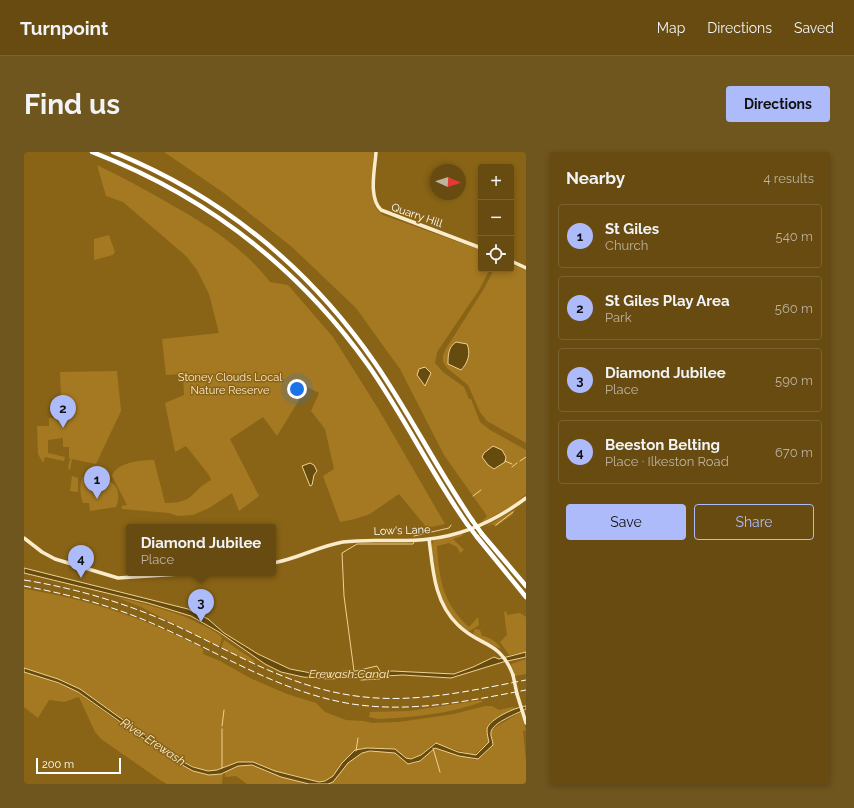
<!DOCTYPE html>
<html lang="en">
<head>
<meta charset="utf-8">
<style>
  :root { --surface:#674b10; --page:#6f551e; --text:#f1f3f6; --muted:#bdb39f; --line:#7a6330; --accent:#aebbfa }
  body { margin:0; font-family:Raleway,sans-serif; background:var(--page); color:var(--text) }
  .controls { position:absolute; right:12px; top:12px; display:grid; overflow:hidden; border-radius:4px; box-shadow:0 2px 6px #0003 }
  .controls button { width:36px; height:36px; display:grid; place-items:center; padding:0; border:0; border-bottom:1px solid var(--line); background:var(--surface); color:var(--text); font:20px sans-serif }
  .compass { position:absolute; left:406px; top:12px; width:36px; height:36px; border-radius:50%; background:var(--surface); box-shadow:0 2px 6px #0003; rotate:93deg }
  .scale { position:absolute; left:12px; bottom:10px; width:85px; box-sizing:border-box; padding-left:4px; border:2px solid #fff; border-top:0; font-size:11px; line-height:14px; white-space:nowrap; color:#fff; -webkit-text-stroke:3px #896416; paint-order:stroke }
  .you { position:absolute; left:273px; top:237px; width:14px; height:14px; margin:-10px; border:3px solid #fff; border-radius:50%; background:#1a73e8; box-shadow:0 0 0 6px #1a73e833 }
  .badge { display:grid; place-items:center; width:26px; height:26px; border-radius:50%; background:var(--accent); color:#111; font-size:13px; font-weight:700 }
  .pin { position:absolute; translate:-50% -33px; filter:drop-shadow(0 1px 2px #0008) }
  .pin::after { content:''; position:absolute; top:21px; width:14px; height:12px; background:inherit; clip-path:polygon(0 0,100% 0,50% 100%) }
  .popup { position:absolute; left:102px; top:372px; width:150px; height:52px; box-sizing:border-box; display:grid; place-content:center; border-radius:4px; background:var(--surface); filter:drop-shadow(0 1px 3px #0005); font-size:13px; white-space:nowrap; color:var(--muted) }
  .popup b { font-size:15px; color:var(--text) }
  .popup::after { content:''; position:absolute; left:50%; top:100%; margin-left:-8px; border:8px solid transparent; border-top-color:var(--surface) }
  .list { margin:0; padding:0; list-style:none }
  h2 { display:flex; justify-content:space-between; align-items:center; height:52px; margin:0; padding:0 16px; font-size:17px }
  h2 small { font-size:13px; font-weight:400; color:var(--muted) }
  .list li { display:grid; grid-template-columns:26px 1fr auto; gap:12px; align-items:center; box-sizing:border-box; height:64px; margin:0 8px 8px; padding:0 8px; border:1px solid var(--line); border-radius:4px }
  .list b { display:block; font-size:15px; white-space:nowrap }
  .list p { margin:0; font-size:13px; white-space:nowrap; color:var(--muted) }
  .list em { font-size:13px; font-style:normal; color:var(--muted) }
  .actions { display:flex; gap:8px; padding:12px 16px }
  .actions a { flex:1; padding:9px 0; border:1px solid var(--accent); border-radius:4px; text-align:center; font-size:14px; color:var(--accent) }
  .actions .main { background:var(--accent); color:#111 }
  .icon { flex:none; width:22px; height:22px; fill:none; stroke:currentColor; stroke-width:2; stroke-linecap:round; stroke-linejoin:round }
  .map { position:relative; flex:none; width:502px; height:632px; overflow:hidden; border-radius:4px }
  header { display:flex; align-items:center; gap:24px; box-sizing:border-box; height:56px; padding:0 20px; background:var(--surface); border-bottom:1px solid var(--line) }
  header strong { font-size:19px }
  nav { display:flex; gap:22px; margin-inline-start:auto; font-size:14px }
  .intro { display:flex; align-items:center; justify-content:space-between; box-sizing:border-box; height:96px; padding:0 24px }
  h1 { margin:0; font-size:28px }
  .button { padding:10px 18px; border-radius:4px; background:var(--accent); color:#111; font-size:14px; font-weight:700 }
  main { display:flex; gap:24px; padding:0 24px }
  aside { flex:1; background:var(--surface); border-radius:4px; box-shadow:0 2px 6px #0003 }
  .map>svg:first-child { display:block }
  .green { fill:#a57921 }
  .water { fill:#664b0e; stroke:#f1d090 }
  .lines { fill:none; stroke-linecap:round; stroke-linejoin:round }
  .stream { stroke:#f1d090; stroke-width:1 }
  .secondary { stroke:#faebcb; stroke-width:3.5 }
  .highway { stroke:#fff; stroke-width:4.5 }
  .rail { stroke:#fff; stroke-width:1; stroke-dasharray:7 3; stroke-linecap:butt }
  .secondary-bridge { stroke:#faebcb; stroke-width:3.5 }
  .highway-bridge { stroke:#fff; stroke-width:4.5 }
  .labels { text-anchor:middle; stroke-width:3; stroke-linejoin:round; paint-order:stroke }
  .street-label { font-size:11px; fill:#fff; stroke:#896416 }
  .park-label { font-size:11px; fill:#fbe9c7; stroke:#896416 }
  .water-label { font-size:12px; font-style:italic; fill:#faeacb; stroke:#896416 }
</style>
</head>
<body>
<header>
<strong>Turnpoint</strong>
<nav><a>Map</a><a>Directions</a><a>Saved</a></nav>
</header>
<div class="intro"><h1>Find us</h1><a class="button">Directions</a></div>
<main>
<div class="map">
<svg width="502" height="632" viewBox="0 0 502 632">
  <rect width="100%" height="100%" fill="#896416"/>
  <path class="green" d="M140,0H350C349,17 342,53 359,63L457,98V117H466L455,138L413,200L411,211L419,220L440,235L445,247H447L456,270L466,278L502,298V342L491,352L457,371L463,364L420,303L376,217L332,156L268,95L200,41Z
    M73,13C98,25 122,38 146,52C183,73 219,95 246,130L264,133L309,185L355,258L421,372L403,376L375,342L346,362L331,367L316,370L299,324L310,317L301,277L287,259L295,241L283,235L253,284L239,265L206,287L235,344L215,359L208,341L185,356L169,363L154,364L145,361L98,357L97,354L103,353L88,324C93,310 117,308 130,308L141,351C172,351 165,340 187,328L185,323L162,294L151,300L141,251L160,243L159,222L142,223L138,187L195,181L185,142L173,118L162,104L99,50L82,44Z
    M85,83L91,100L89,103L70,108V87Z
    M487,112L502,118V291L463,269L456,260L444,233L423,216L419,210V203L423,195L461,135L470,117H487Z
    M93,219L97,259L72,312L48,307L46,318L44,316L46,307L45,306V295H39V286L24,288V301L41,305L40,309L21,305L19,311L14,302L13,274H25V266H38L36,220Z
    M48,324L54,326V340L46,339Z
    M59,325C79,324 102,329 92,355L66,359L65,351H59C56,344 55,332 59,325Z
    M492,357L488,363L471,375L469,372L461,375Z
    M439,381L438,384L429,387L440,398L436,401L433,395L425,391L413,394C415,427 419,452 445,475L454,465L455,473L446,479C441,478 437,474 434,470C417,454 413,432 410,409C409,403 406,394 410,388Z
    M0,437C60,446 119,466 173,493L179,497V502L196,509L228,527L263,542L292,551L301,560L322,568L340,569L348,571L375,570L430,562L461,554H468L475,558L488,555L493,556L466,571L463,578L465,590L450,603L410,591L397,603L384,607L371,597L339,596L331,598L318,611L309,624L298,630H290L279,625L251,619L229,610H214L193,618L180,619L152,606L56,537L34,527L0,516Z
    M92,445C129,454 164,462 196,483L198,486L196,493L193,494L117,455Z
    M482,459L483,463L496,461L502,465V500L485,503L476,490L483,483L480,460Z
    M451,477L456,478L458,484C464,484 475,491 477,497L451,484L449,482Z
    M200,488L231,509L228,511L197,496Z
    M502,507V522L491,524L487,512Z
    M0,520L47,536L93,569L100,572L161,615L183,623L199,620L198,632H143L136,628L77,587L71,580L55,545L40,550L25,548L14,566L0,555Z
    M458,548V550C424,562 390,565 354,567L345,565L346,560L385,559Z
    M497,560L502,578L499,579L502,609V632H304C317,625 322,607 338,601C343,599 366,599 371,601C379,605 381,615 392,611C400,608 404,600 411,596L451,608L458,604L469,593L467,582L468,577Z
    M218,613L232,614L243,620L285,632H223L212,624L201,625V619Z"/>
  <path class="water" d="M432,190L443,192C447,201 444,211 437,218L424,212C424,204 424,195 432,190Z
    M401,215L407,221L401,234L393,223L395,217Z
    M469,294L478,298L482,305L481,310L470,317L464,313L458,305L460,301Z
    M286,311L290,313L293,319L290,323L288,333L286,334L278,314Z
    M0,416L164,457L184,467L200,481L234,502L266,517L287,521L327,519L328,523L368,519L430,522L449,515L470,505L475,507L502,500V505L479,510L427,526L379,523L305,527L279,525L257,520L241,512L195,480L167,464L124,451L0,421Z
    M0,516L34,527L56,537L152,606L169,615L184,619L193,618L214,610H229L251,619L295,630L301,629L309,624L318,611L331,598L343,596L371,597L382,606L387,607L397,603L412,591L434,600L452,603L465,590C464,586 463,582 463,577C465,567 492,555 502,554V557C494,561 468,571 467,580C466,584 469,588 469,593L454,607L435,604L411,596L396,609L384,612L371,601L346,599L338,601L324,611L309,630L304,632H285L257,625L228,613L214,614L197,622L185,623L169,619L153,610L54,540L35,531L0,520Z"/>
  <g class="lines">
    <path class="stream" d="M481,309L488,312
      M496,309L502,305
      M488,315L493,311
      M449,344L457,338
      M472,373L489,360
      M390,384L425,376L427,373
      M330,519L320,444L318,401L333,392H389L390,390
      M327,520L353,514L357,521
      M337,528L356,527V524
      M198,574L200,558
      M198,577V616
      M409,596L416,620
      M332,599L334,586"/>
    <path class="secondary" d="M352,0C351,17 344,45 357,58L457,96
      M487,109L502,116
      M0,386L18,400L31,407L94,426L171,421
      M405,387C409,418 410,450 434,473C456,495 476,488 489,523
      M249,411C273,407 295,394 319,390C348,386 376,391 405,387C440,383 474,367 502,346
      M493,542L502,571"/>
    <path class="highway" d="M68,0C180,43 274,115 344,213C380,264 407,321 443,372
      M89,0C198,44 284,114 351,211C386,262 413,317 448,368
      M458,382L502,434
      M453,385L502,445"/>
    <path class="rail" d="M0,428C50,436 98,450 144,470C206,498 263,535 332,544C390,552 445,539 502,528
      M0,434C49,443 96,456 141,477C203,505 260,541 328,552C388,561 444,549 502,538"/>
    <path class="secondary-bridge" d="M489,523L493,542"/>
    <path class="highway-bridge" d="M448,368L458,382
      M443,372L453,385"/>
  </g>
  <g class="labels">
    <g class="street-label">
      <text transform="translate(393 63) rotate(19)" y="4">Quarry Hill</text>
      <text transform="translate(378 378) rotate(-2)" y="4">Low's Lane</text>
    </g>
    <g class="park-label">
      <text x="206" y="229">Stoney Clouds Local<tspan x="206" dy="13">Nature Reserve</tspan></text>
    </g>
    <g class="water-label">
      <text x="325" y="526">Erewash Canal</text>
      <text transform="translate(129 590) rotate(34)" y="4">River Erewash</text>
    </g>
  </g>
</svg>
<div class="controls">
<button>+</button>
<button>−</button>
<button><svg class="icon" aria-label="locate" viewBox="0 0 24 24"><circle cx="12" cy="12" r="6"/><path d="M12 2v4M12 18v4M2 12h4M18 12h4"/></svg></button>
</div>
<svg class="compass" viewBox="-18 -18 36 36"><path d="M0-13l5 13h-10z" fill="#e53935"/><path d="M0 13l5-13h-10z" fill="#bdb39f"/></svg>
<div class="scale">200 m</div>
<div class="you"></div>
<div class="pin badge" style="left:73px;top:347px">1</div>
<div class="pin badge" style="left:39px;top:276px">2</div>
<div class="pin badge" style="left:177px;top:470px">3</div>
<div class="popup"><b>Diamond Jubilee</b>Place</div>
<div class="pin badge" style="left:57px;top:426px">4</div>
</div>
<aside>
<h2>Nearby<small>4 results</small></h2>
<ul class="list">
<li><span class="badge">1</span><div><b>St Giles</b><p>Church</p></div><em>540 m</em></li>
<li><span class="badge">2</span><div><b>St Giles Play Area</b><p>Park</p></div><em>560 m</em></li>
<li><span class="badge">3</span><div><b>Diamond Jubilee</b><p>Place</p></div><em>590 m</em></li>
<li><span class="badge">4</span><div><b>Beeston Belting</b><p>Place · Ilkeston Road</p></div><em>670 m</em></li>
</ul>
<div class="actions"><a class="main">Save</a><a>Share</a></div>
</aside>
</main>
</body>
</html>
